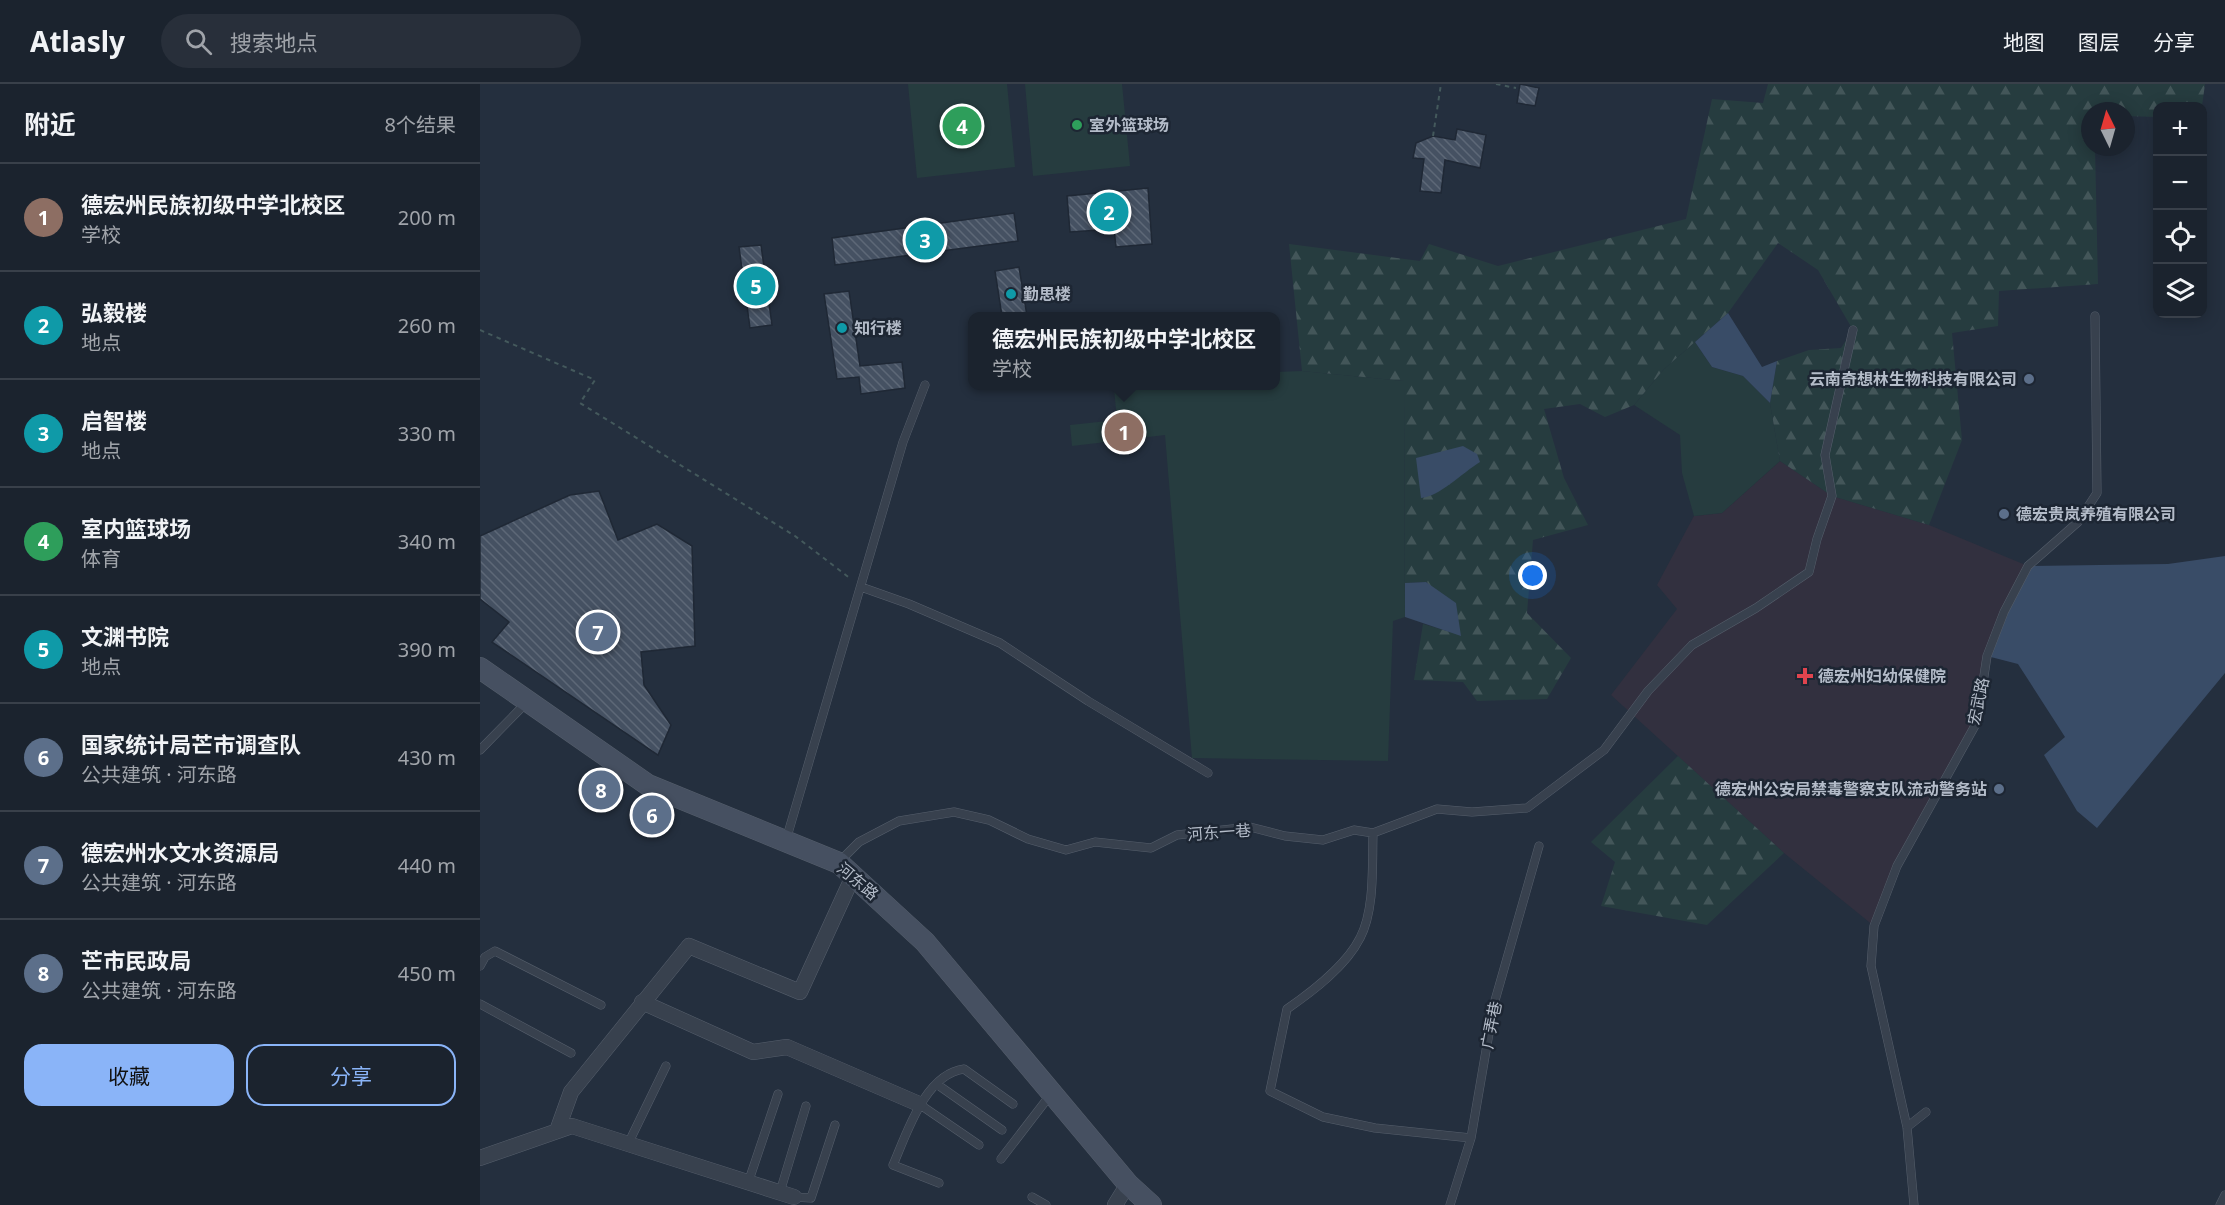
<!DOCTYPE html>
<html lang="zh">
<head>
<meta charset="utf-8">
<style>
  :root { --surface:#1b232e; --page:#282f3a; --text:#f1f3f6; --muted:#a0a4aa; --line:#39404a; --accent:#8ab4f8 }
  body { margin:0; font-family:"Noto Sans","Noto Sans SC",sans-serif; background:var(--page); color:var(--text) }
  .controls { position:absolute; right:18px; top:18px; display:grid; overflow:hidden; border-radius:12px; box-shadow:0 3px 15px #0003 }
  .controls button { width:54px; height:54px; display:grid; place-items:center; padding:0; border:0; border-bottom:2px solid var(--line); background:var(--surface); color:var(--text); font:30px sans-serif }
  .compass { position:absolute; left:1601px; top:18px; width:54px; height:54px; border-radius:50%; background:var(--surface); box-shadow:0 3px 15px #0003; rotate:355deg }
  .you { position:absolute; left:1053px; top:492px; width:21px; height:21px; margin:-15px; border:4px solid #fff; border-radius:50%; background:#1a73e8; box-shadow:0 0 0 9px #1a73e833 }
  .badge { display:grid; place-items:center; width:39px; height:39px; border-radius:50%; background:var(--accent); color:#fff; font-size:20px; font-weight:700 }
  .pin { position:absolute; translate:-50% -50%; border:3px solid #fff; box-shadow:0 2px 6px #0006 }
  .popup { position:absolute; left:488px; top:228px; width:312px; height:78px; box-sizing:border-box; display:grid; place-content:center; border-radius:12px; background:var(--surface); filter:drop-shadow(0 2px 4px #0005); font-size:20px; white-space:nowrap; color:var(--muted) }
  .popup b { font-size:22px; color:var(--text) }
  .popup::after { content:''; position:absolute; left:50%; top:100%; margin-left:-12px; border:12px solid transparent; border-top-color:var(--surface) }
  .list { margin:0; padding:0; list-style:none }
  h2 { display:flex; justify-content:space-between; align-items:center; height:78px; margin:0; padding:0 24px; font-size:26px }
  h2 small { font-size:20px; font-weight:400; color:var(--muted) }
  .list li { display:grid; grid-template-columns:39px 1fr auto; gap:18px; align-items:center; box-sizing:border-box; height:108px; padding:0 24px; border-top:2px solid var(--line) }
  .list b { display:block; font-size:22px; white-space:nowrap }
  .list p { margin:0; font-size:20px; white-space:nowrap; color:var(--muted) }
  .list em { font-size:20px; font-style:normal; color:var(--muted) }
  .actions { display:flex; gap:12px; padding:18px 24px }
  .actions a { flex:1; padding:14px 0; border:2px solid var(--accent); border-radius:18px; text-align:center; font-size:21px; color:var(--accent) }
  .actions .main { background:var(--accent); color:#111 }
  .icon { flex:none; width:33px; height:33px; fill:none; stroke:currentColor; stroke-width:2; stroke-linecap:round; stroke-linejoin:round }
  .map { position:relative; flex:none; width:1745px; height:1121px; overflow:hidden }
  header { display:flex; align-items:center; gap:36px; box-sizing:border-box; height:84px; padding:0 30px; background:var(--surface); border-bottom:2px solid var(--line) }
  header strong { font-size:28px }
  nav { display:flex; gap:33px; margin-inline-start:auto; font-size:21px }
  .search { width:420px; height:54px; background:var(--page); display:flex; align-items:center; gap:15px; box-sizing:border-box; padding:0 21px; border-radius:33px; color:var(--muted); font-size:22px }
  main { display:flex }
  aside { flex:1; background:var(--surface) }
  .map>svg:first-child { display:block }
  .medical { fill:#32303f }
  .green { fill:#263c3f }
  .forest { fill:url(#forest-firs) }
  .water { fill:#394c67 }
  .building { fill:url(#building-back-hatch); stroke:#1f2835; stroke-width:1.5 }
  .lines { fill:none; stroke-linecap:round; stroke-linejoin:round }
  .service-casing { stroke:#565f6c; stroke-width:9 }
  .minor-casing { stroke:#565f6c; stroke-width:16 }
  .secondary-casing { stroke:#565f6c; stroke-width:22 }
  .path { stroke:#44595c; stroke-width:2; stroke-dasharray:4.5 4.5; stroke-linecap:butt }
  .service { stroke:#38414e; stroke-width:8 }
  .minor { stroke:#38414e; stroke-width:15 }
  .secondary { stroke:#465061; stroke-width:21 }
  .leisure-dot { fill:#2e9e5b; stroke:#1d2633; stroke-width:2 }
  .culture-dot { fill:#0f9aa8; stroke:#1d2633; stroke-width:2 }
  .service-dot { fill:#5c6f8a; stroke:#1d2633; stroke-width:2 }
  .health-dot { fill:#e0444e; stroke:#1d2633; stroke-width:2 }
  .labels { text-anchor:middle; stroke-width:5; stroke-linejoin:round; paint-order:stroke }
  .poi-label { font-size:16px; font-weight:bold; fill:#b4bcc9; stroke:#1d2633; text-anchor:start }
  .street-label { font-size:16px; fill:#b4bcc9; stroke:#1d2633 }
</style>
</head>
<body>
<header>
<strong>Atlasly</strong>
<div class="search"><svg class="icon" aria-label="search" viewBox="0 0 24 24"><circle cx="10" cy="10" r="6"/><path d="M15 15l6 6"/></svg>搜索地点</div>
<nav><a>地图</a><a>图层</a><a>分享</a></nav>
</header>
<main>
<aside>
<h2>附近<small>8个结果</small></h2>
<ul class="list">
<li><span class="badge" style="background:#8d6e63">1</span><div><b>德宏州民族初级中学北校区</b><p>学校</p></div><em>200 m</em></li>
<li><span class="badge" style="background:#0f9aa8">2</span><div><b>弘毅楼</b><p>地点</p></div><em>260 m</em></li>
<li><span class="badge" style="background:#0f9aa8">3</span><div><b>启智楼</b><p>地点</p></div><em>330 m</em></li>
<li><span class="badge" style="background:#2e9e5b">4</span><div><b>室内篮球场</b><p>体育</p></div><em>340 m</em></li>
<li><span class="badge" style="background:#0f9aa8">5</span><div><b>文渊书院</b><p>地点</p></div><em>390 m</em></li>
<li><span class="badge" style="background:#5c6f8a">6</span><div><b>国家统计局芒市调查队</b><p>公共建筑 · 河东路</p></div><em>430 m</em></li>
<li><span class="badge" style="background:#5c6f8a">7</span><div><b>德宏州水文水资源局</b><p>公共建筑 · 河东路</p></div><em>440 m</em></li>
<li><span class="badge" style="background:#5c6f8a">8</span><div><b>芒市民政局</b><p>公共建筑 · 河东路</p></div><em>450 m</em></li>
</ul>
<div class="actions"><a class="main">收藏</a><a>分享</a></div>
</aside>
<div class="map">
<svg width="1745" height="1121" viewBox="0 0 1745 1121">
  <defs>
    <pattern id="forest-firs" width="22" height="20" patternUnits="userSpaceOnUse" patternTransform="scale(1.5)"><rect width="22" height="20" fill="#263c3f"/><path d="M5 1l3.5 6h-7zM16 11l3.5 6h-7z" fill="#435659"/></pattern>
    <pattern id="building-back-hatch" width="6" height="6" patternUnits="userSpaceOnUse" patternTransform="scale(1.5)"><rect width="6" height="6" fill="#455162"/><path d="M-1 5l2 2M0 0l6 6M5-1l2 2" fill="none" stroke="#5d6877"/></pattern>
  </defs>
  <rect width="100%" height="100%" fill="#242f3e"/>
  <path class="medical" d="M1300,377L1352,412L1449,441L1548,482L1507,572L1497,638L1417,782L1394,842L1304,769L1131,611L1197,525L1177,501L1214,432L1242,429Z"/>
  <path class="green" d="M428,0H527L535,83L437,94Z
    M545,0H642L650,82L553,92Z
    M1215,258L1232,283L1263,292L1290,319L1300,377L1242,429L1214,432L1202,389L1200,351L1154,321L1184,285Z
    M822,287L924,297L925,533L913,537L908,677L712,674L685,351L592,362L590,341L637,336L634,304L795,302L796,288Z"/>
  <path class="forest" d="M1288,0H1725L1722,22H1678L1677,33L1646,32V27H1610V63H1615L1618,200L1519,207L1518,242L1472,249L1482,356L1449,441L1352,412L1300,377L1290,319L1297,277L1329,266L1361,264L1373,246L1338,186L1298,159L1248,229L1184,285L1154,321L1125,333L1100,320L1064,325L1084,394L1108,441L1053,456L1047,529L1091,574L1067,615L997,617L983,598L934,596L943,540L981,551L947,498L925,499L924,297L822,287L809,160L940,177L949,160L1018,182L1206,135L1232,15L1283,19Z
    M1198,672L1304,769L1227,841L1121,822L1135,778L1111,758Z"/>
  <path class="water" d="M1248,229L1282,283L1297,277L1290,319L1263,292L1232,283L1215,258Z
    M983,362L997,370L1000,378C982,389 959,413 941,414L936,374Z
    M1745,472V589L1617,744L1597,727L1564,671L1585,653L1538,580L1507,572L1548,482L1688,480Z
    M946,498L976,519L981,552L925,533V499Z"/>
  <path class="building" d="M1040,0L1059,4L1055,22L1037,19Z
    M977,45L1006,51L1000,84L965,76L961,109L940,107L944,75L933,74L936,59L953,52L975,56Z
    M668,104L672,160L636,163L634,145L590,148L587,112Z
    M534,129L538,157L355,181L352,154Z
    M281,161L292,241L270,244L259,163Z
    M539,183L547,232H522L515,187Z
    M369,207L380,282L422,278L425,304L381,310L379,293L357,295L344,210Z
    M119,407L138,456L177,440L212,462L215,562L161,568L164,601L191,641L178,671L12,558L29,538L0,515V452L90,411Z"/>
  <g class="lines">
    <defs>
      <path id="service" d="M381,503L429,520L520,559L608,617L728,689
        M0,666L47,618
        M893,749C892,780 895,826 880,854C866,882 833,907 807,925L790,1007L843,1033L895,1044L991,1054
        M306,756L423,358L445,301
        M360,777L379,758L419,737L474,728L509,736L548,755L586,766L615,758L671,764L697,751L770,743L805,752L843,756L874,746L893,749L957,725L992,728L1047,724L1124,666L1168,607L1212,561L1276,524L1329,488L1337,455L1352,412L1345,371L1373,246
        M0,882L5,873L15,867L121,921
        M0,920L91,969
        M458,1001L522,1046
        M439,1020L499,1061
        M1427,1043L1446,1028
        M148,1060L186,982
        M521,1075L571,1010
        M268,1099L298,1010
        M459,1099L413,1081C427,1049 445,990 484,985L533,1020
        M300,1108L326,1022
        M314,1113L331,1114L355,1041
        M552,1113L566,1121
        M970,1121L991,1054L1014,920L1059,762
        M1434,1121L1427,1043L1391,882L1394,842L1417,782L1497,638L1507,572L1524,528L1548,482L1598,438L1617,409L1615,232
        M1740,1121L1745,1111"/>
      <path id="minor" d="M162,918L273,968L307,963L439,1020
        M77,1047L91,1008L209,862L320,908L374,790
        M0,1074L92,1042L314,1113
        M635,1121L648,1100"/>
      <path id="secondary" d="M0,584L168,701L359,779L445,858L648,1100L671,1121"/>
    </defs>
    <use href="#service" class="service-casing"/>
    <use href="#minor" class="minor-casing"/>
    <use href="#secondary" class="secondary-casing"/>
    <path class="path" d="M1016,0L1036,4
      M953,52L961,0
      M0,246L115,296L100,319L315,452L371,495"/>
    <use href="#service" class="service"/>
    <use href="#minor" class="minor"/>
    <use href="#secondary" class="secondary"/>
  </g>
  <circle class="leisure-dot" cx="597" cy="41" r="6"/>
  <g class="culture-dot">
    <circle cx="531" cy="210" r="6"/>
    <circle cx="362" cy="244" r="6"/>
  </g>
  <g class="service-dot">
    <circle cx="1549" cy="295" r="6"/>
    <circle cx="1524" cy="430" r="6"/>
    <circle cx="1519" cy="705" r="6"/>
  </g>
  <path class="health-dot" d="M1322 583h6v6h6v6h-6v6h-6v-6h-6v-6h6z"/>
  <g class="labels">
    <g class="poi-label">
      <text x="609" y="47">室外篮球场</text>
      <text x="543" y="216">勤思楼</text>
      <text x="374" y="250">知行楼</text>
      <text x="1537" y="301" text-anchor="end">云南奇想林生物科技有限公司</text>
      <text x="1536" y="436">德宏贵岚养殖有限公司</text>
      <text x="1338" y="598">德宏州妇幼保健院</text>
      <text x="1507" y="711" text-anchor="end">德宏州公安局禁毒警察支队流动警务站</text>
    </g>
    <g class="street-label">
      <text transform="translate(1498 617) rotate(-78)" y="6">宏武路</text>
      <text transform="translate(739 748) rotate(-4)" y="6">河东一巷</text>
      <text transform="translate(378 797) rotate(40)" y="6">河东路</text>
      <text transform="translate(1011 941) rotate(-79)" y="6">广弄巷</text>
    </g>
  </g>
</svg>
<div class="controls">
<button>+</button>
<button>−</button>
<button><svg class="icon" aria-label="locate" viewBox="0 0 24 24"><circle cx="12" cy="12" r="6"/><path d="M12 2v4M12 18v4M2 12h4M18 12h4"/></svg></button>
<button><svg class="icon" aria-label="layers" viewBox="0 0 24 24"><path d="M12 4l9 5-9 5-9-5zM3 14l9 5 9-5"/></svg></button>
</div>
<svg class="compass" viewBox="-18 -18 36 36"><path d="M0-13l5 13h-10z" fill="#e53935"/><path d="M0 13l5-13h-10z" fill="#a0a4aa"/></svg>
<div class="you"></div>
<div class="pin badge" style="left:644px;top:348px;background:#8d6e63">1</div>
<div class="popup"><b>德宏州民族初级中学北校区</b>学校</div>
<div class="pin badge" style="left:629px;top:128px;background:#0f9aa8">2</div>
<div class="pin badge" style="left:445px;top:156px;background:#0f9aa8">3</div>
<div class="pin badge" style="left:482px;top:42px;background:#2e9e5b">4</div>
<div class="pin badge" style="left:276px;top:202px;background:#0f9aa8">5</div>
<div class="pin badge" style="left:172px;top:731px;background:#5c6f8a">6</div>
<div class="pin badge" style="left:118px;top:548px;background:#5c6f8a">7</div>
<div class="pin badge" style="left:121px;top:706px;background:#5c6f8a">8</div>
</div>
</main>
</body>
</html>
